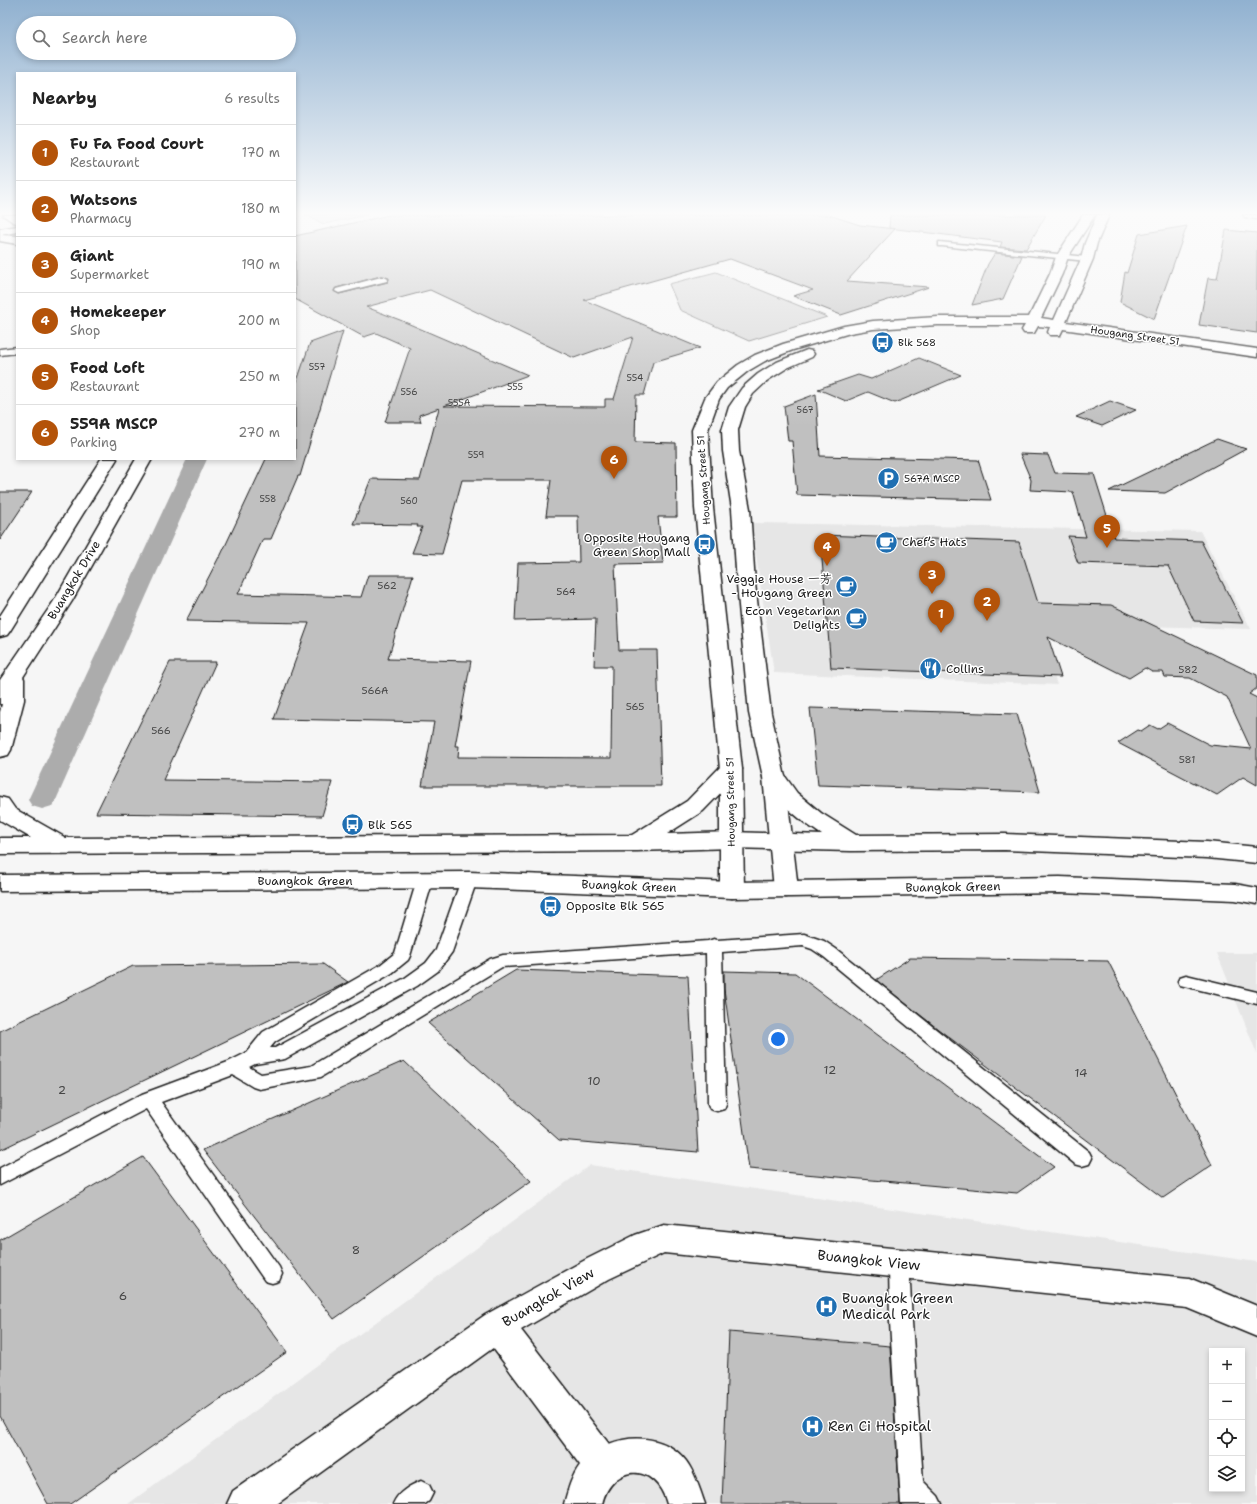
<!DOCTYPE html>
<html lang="en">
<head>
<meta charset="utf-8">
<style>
  :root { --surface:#fff; --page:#f2f2f2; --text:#222; --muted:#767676; --line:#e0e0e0; --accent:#b45309 }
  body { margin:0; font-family:"Shantell Sans","LXGW WenKai TC",sans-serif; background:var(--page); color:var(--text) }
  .controls { position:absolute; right:12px; bottom:12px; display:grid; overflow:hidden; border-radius:0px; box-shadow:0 2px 6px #0003 }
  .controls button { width:36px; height:36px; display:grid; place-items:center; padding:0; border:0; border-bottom:1px solid var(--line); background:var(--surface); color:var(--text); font:20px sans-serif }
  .you { position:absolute; left:778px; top:1039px; width:14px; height:14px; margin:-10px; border:3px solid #fff; border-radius:50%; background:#1a73e8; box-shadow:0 0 0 6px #1a73e833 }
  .badge { display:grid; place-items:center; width:26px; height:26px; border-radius:50%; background:var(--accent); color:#fff; font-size:13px; font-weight:700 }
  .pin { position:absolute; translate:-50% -33px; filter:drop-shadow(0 1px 2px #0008) }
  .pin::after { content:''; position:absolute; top:21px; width:14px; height:12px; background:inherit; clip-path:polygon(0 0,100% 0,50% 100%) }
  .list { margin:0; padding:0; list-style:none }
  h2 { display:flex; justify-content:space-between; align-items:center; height:52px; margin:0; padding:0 16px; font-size:17px }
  h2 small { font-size:13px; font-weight:400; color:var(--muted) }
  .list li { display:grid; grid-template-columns:26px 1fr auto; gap:12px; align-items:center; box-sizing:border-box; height:56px; padding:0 16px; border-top:1px solid var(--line) }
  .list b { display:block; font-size:15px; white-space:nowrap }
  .list p { margin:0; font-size:13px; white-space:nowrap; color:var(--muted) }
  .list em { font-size:13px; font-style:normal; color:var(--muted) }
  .icon { flex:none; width:22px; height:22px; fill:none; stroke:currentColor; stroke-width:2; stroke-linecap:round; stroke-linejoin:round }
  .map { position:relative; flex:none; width:1257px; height:1504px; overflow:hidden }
  .search { position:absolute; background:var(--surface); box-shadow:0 2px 6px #0003; left:16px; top:16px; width:280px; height:44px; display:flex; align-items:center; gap:10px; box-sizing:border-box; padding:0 14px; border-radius:22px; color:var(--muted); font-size:15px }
  .panel { position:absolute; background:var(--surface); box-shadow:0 2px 6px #0003; left:16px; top:72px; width:280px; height:388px; border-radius:0px }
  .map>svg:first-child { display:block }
  .built { fill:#e6e6e6; fill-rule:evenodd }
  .green { fill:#d6d6d6; stroke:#797979 }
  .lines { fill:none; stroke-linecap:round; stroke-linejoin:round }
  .canal { fill:#acacac; fill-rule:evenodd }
  .building { fill:#c0c0c0; stroke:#1c1c1c; fill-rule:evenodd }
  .lane-casing { stroke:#1c1c1c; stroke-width:3 }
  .street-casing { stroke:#1c1c1c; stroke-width:3 }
  .secondary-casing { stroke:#1c1c1c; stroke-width:3 }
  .primary-casing { stroke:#1c1c1c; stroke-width:3 }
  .lane { fill:#fff; fill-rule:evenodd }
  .street { fill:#fff; fill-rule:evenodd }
  .secondary { fill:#fff; fill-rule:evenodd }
  .primary { fill:#fff; fill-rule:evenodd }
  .labels { text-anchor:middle; stroke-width:3; stroke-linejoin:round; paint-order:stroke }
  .far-number-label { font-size:9px; fill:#454545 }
  .far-street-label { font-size:10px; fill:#1c1c1c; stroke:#fff }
  .far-poi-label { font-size:10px; fill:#1c1c1c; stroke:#fff; text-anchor:start }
  .number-label { font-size:10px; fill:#454545 }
  .poi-label { font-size:12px; fill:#1c1c1c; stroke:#fff; text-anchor:start }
  .street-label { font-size:12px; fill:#1c1c1c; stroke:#fff }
  .near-number-label { font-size:12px; fill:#454545 }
  .near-street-label { font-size:14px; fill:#1c1c1c; stroke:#fff }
  .near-poi-label { font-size:14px; fill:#1c1c1c; stroke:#fff; text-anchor:start }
</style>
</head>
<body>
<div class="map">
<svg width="1257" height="1504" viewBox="0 0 1257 1504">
  <rect width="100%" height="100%" fill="#f6f6f6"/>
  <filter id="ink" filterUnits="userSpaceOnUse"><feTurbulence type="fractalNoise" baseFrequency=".025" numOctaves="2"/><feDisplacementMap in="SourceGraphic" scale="8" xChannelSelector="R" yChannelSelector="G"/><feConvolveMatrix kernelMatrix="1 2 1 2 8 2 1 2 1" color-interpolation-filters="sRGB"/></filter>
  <g filter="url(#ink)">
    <path class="built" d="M751,523L1200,531L1251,629L1036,623L1057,685L774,673Z
      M1217,953H1257V1054Z
      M590,1165L1257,1262V1504H128ZM1212,1351H1242V1489H1212Z"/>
    <path class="green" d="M305,215H367L324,224Z
      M716,272L827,317L749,341L680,310L669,284Z"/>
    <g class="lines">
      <path class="canal" d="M187,459H207L56,800L52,806L42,809L32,806L28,800Z"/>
    </g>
    <path class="building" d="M389,215H829L860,225L895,229L847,281L929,287L841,315L793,296L813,290L730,259L584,300L700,348L653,362L644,395H636L635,442L676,443L677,517H658L663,563L615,564L619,650H657L661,786H422L434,722L274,719L309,623L186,621L219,557H220L266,459H295V387L310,343L343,331L300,476H298L271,539H263L238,594L361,597L368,575H413L388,659L471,661L455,746H459L458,757L611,758L612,666H594L596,619L515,621L518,563L579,562L578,516H546L551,480H462L442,554L412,553L422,527H417L418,525L353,524L371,479L420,480L439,408L419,415L421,422H385L410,348L376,333L364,337L295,299V236ZM381,276L389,278L388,282L339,294L334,291L336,288ZM430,290L574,358L633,337L614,399H605V407L444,406L528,375L400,320L366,307Z
      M890,215H1046L1026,249L1000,247L1002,242L889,228Z
      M1187,226L1154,319L1120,302L1125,272L1127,273L1139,234Z
      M1226,230L1257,233V333L1199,325L1208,278L1217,279Z
      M995,253L1022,256L1003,299L972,305L988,264Z
      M919,358L961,375L895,403L868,392L846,401L818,389L858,375L871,379Z
      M816,394L820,456L978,460L991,500L797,495L792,441H788L784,406Z
      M1110,401L1136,410L1102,426L1076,417Z
      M1217,439L1246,449L1165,493L1109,491Z
      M1020,454L1048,455L1055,473L1094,474L1114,538L1201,541L1243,623L1194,621L1168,566L1078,563L1068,536L1086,537L1073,492L1030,490L1031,480Z
      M0,492H32L0,540Z
      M820,535L1019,542L1038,603L1111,605L1257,675V688L1249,694L1257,698V785L1243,777L1217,795L1118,743L1138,730L1141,731L1150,725L1158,729L1167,723L1210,745L1251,749L1227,697L1190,678L1165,677L1163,672H1152L1145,668L1129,678L1048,637L1061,677L831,668Z
      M170,662H216L163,780L332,782L322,816L96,813Z
      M810,708L1017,714L1040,792L818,785Z
      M910,958L1108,961L1212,1165L1163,1198L938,1029L876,980Z
      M323,964L348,982L0,1150V1031L133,966Z
      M516,970L688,976L698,1152L559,1140L428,1023Z
      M724,971L795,973L1054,1167L1017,1193L749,1169L724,989Z
      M404,1061L531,1181L334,1319L203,1150Z
      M143,1157L287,1352L70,1504H48L0,1416V1240Z
      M729,1332L890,1346L900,1504H722Z"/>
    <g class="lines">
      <defs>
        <path id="lane" d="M939,242L1087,257L1091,259L1087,261L942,246H939Z
          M381,277H384L388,279L387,281L339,293L335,291L336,289Z
          M17,347V353L0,355V349Z
          M425,875L431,876L433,880L410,956L408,960L392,973L275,1042L270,1048H275L405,978L426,963L436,950L461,880L463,876L469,875L475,876L477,880L452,952L438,971L417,986L285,1059L255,1064L249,1067L261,1074L311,1066L490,959L503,955L708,941L714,939L717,940L804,934L824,941L836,949L1089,1152L1092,1158L1089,1164L1082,1166L1075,1164L824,957L812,949L803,946L722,952L726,1104L724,1109L717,1111L710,1109L708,1104L706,953L502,967L321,1077L259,1089L253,1087L233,1075L161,1102L279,1267L282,1274L279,1281L272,1283L265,1281L146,1109L0,1185V1168L142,1094L228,1062L246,1053L263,1032L380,965L395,953L417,880L419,876Z
          M1186,975L1257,992V1004L1180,985L1178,981L1180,977Z
          M899,1255L906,1258L909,1264L912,1322L923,1481L938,1496L942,1504H901L890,1322L889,1264L892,1258Z
          M421,1481L429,1485L433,1493L429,1501L425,1504H393C398,1492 409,1486 421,1481Z"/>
        <path id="street" d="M1083,215H1095L1068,257L1062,274L1041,318L1054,320L1081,259L1085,243L1097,215H1109L1097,243L1093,259L1066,322L1257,349V357L1063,329L1060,335H1050L1048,332L1050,327L1038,326L1034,333H1024L1022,330L1025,325H938L873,329L850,333L793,350L765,361L748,371L727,388L719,399L708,430L713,508L742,769L744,890L741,896L732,898L723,896L720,890V769L695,508L692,430L705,398L717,382L738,365L755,355L783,344L844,326L873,321L938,317H1029L1050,274L1056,257Z
          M807,350L812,351L814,354L812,357L787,368L768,380L753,394L745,407L738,430L739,451L750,509L755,584L771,713L785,777L798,889L795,895L786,897L777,895L774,889L763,777L749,713L737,584L732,509L723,451L722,430L729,407L742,388L758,374L777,362Z
          M664,1225L1189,1278L1257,1306V1337L1187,1308L664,1253L609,1279L521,1330L609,1444C634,1434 668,1437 686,1461C695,1473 700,1490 705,1504H667C656,1462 612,1463 602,1504H564C568,1490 571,1477 580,1465L493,1348L277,1504H227L233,1491L485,1315L587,1259L635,1235Z"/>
        <path id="secondary" d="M1243,215H1257V219L1245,217Z
          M17,226V232L0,235V229Z"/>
        <path id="primary" d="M3,215H17V223L13,222Z
          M0,235L17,236V244L0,241Z
          M101,459H117L10,631L7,635L0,637V616Z
          M136,459H152L72,601L23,677L24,679V700L11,750L8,755L0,757V712L2,704H0V680L54,601Z
          M731,762L739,764L742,769L739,774L703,811L667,834L731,832L822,835L805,823L781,803L763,777L766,772L774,770L782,772L797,793L821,813L856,835L1005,834L1207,842L1257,847V863L1207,858L1005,850L851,851L731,848L637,851L0,854V838H31L0,820V797L8,799L15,809L66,838L632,835L687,801L723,764Z
          M469,872L732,882L1060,877L1235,884L1257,888V904L1235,900L1060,893L732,898L469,888L0,891V875Z"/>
      </defs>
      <use href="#lane" class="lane-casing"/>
      <use href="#street" class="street-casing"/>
      <use href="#secondary" class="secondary-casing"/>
      <use href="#primary" class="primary-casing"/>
      <use href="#lane" class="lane"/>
      <use href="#street" class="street"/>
      <use href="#secondary" class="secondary"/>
      <use href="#primary" class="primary"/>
    </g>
  </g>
  <linearGradient id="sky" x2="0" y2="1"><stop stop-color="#90b1d0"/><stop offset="0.5" stop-color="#fbfbfb"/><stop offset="1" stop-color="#fbfbfb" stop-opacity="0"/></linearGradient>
  <rect width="1257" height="426" fill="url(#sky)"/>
  <defs>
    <symbol id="bus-disc" viewBox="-11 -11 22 22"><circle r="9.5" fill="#1f6fb2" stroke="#fff"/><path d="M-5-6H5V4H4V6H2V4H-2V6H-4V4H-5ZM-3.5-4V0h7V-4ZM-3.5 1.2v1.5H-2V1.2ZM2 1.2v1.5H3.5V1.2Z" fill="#fff"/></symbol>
    <symbol id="parking-disc" viewBox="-11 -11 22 22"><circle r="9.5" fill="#1f6fb2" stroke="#fff"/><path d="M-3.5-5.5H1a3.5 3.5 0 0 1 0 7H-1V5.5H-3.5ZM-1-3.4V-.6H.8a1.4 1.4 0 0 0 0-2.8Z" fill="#fff"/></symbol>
    <symbol id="cafe-disc" viewBox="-11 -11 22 22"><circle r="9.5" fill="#1f6fb2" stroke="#fff"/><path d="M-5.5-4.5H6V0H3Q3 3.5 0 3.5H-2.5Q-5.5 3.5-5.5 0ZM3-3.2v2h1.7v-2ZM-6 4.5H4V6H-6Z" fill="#fff"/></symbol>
    <symbol id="restaurant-disc" viewBox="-11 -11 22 22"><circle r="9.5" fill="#1f6fb2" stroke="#fff"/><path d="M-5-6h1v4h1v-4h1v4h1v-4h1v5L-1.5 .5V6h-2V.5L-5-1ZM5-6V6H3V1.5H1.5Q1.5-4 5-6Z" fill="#fff"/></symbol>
    <symbol id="hospital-disc" viewBox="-11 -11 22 22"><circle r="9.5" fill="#1f6fb2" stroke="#fff"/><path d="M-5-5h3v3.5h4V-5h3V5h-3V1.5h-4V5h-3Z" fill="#fff"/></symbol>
  </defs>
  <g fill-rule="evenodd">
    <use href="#bus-disc" x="870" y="330" width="25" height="25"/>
    <use href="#parking-disc" x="876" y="466" width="25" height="25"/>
    <use href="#cafe-disc" x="874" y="530" width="25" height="25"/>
    <use href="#bus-disc" x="692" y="532" width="25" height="25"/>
    <use href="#cafe-disc" x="834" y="574" width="25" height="25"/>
    <use href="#cafe-disc" x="844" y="606" width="25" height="25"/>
    <use href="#restaurant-disc" x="918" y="656" width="25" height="25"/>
    <use href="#bus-disc" x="340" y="812" width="25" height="25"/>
    <use href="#bus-disc" x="538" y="894" width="25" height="25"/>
    <use href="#hospital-disc" x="814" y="1294" width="25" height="25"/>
    <use href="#hospital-disc" x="800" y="1414" width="25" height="25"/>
  </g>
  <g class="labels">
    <g class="far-number-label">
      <text x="317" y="370">557</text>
      <text x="635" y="381">554</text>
      <text x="515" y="390">555</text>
      <text x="409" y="395">556</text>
      <text x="459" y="406">555A</text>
      <text x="805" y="413">567</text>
      <text x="476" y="458">559</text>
      <text x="268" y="502">558</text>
      <text x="409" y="504">560</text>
    </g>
    <g class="far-street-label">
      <text transform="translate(1135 335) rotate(8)" y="4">Hougang Street 51</text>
      <text transform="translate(703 480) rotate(-94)" y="4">Hougang Street 51</text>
      <text transform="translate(730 802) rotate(-91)" y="4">Hougang Street 51</text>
    </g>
    <g class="far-poi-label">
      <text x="898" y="346">Blk 568</text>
      <text x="904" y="482">567A MSCP</text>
    </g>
    <g class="number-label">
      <text x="387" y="589">562</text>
      <text x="566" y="595">564</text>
      <text x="1188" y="673">582</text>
      <text x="375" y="694">566A</text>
      <text x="635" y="710">565</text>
      <text x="161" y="734">566</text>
      <text x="1187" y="763">581</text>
    </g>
    <g class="poi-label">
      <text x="690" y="542" text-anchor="end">Opposite Hougang<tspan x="690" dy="14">Green Shop Mall</tspan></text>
      <text x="902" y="546">Chef’s Hats</text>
      <text x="832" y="583" text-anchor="end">Veggie House 一芳<tspan x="832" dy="14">- Hougang Green</tspan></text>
      <text x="840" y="615" text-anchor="end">Econ Vegetarian<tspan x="840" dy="14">Delights</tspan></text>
      <text x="946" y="673">Collins</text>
      <text x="368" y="829">Blk 565</text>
      <text x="566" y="910">Opposite Blk 565</text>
    </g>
    <g class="street-label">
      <text transform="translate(74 580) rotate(-59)" y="4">Buangkok Drive</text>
      <text x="305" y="885">Buangkok Green</text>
      <text transform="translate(629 886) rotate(2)" y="4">Buangkok Green</text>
      <text transform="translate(953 887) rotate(-1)" y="4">Buangkok Green</text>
    </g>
    <g class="near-number-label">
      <text x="830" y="1074">12</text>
      <text x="1081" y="1077">14</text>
      <text x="594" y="1085">10</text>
      <text x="62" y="1094">2</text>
      <text x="356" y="1254">8</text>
      <text x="123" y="1300">6</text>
    </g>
    <g class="near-street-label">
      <text transform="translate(869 1260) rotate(6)" y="5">Buangkok View</text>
      <text transform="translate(548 1297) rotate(-30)" y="5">Buangkok View</text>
    </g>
    <g class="near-poi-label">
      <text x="842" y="1303">Buangkok Green<tspan x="842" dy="16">Medical Park</tspan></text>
      <text x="828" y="1431">Ren Ci Hospital</text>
    </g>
  </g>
</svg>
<div class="controls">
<button>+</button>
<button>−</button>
<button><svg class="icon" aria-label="locate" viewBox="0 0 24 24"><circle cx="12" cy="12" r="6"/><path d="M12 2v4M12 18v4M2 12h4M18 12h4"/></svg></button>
<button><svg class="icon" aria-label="layers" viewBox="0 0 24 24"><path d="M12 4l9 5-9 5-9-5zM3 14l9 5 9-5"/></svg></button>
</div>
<div class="you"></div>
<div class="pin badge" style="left:941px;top:633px">1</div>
<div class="pin badge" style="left:987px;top:621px">2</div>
<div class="pin badge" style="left:932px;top:594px">3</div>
<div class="pin badge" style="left:827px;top:566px">4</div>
<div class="pin badge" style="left:1107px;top:548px">5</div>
<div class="pin badge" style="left:614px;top:479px">6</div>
<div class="search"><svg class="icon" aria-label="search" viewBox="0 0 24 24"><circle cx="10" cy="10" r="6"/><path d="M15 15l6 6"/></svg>Search here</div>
<section class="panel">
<h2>Nearby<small>6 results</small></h2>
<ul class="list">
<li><span class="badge">1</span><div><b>Fu Fa Food Court</b><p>Restaurant</p></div><em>170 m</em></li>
<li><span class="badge">2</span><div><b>Watsons</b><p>Pharmacy</p></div><em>180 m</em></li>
<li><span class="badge">3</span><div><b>Giant</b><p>Supermarket</p></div><em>190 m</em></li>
<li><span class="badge">4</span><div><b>Homekeeper</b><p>Shop</p></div><em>200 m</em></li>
<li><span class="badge">5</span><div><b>Food Loft</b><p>Restaurant</p></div><em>250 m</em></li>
<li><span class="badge">6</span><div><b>559A MSCP</b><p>Parking</p></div><em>270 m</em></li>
</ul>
</section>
</div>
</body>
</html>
